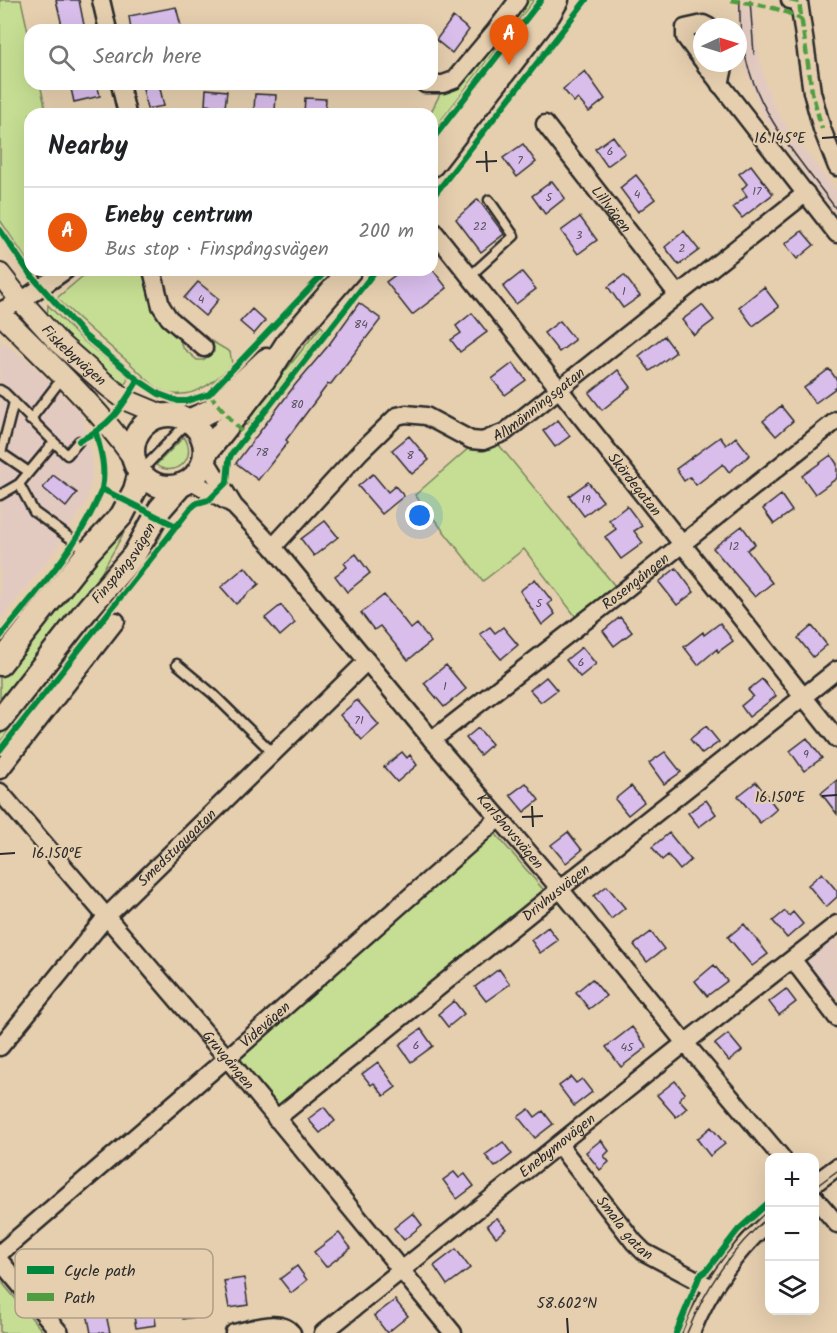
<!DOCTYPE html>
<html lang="en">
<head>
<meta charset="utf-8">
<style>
  :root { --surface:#fff; --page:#f6f6f6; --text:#202124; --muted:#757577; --line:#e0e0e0; --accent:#ea580c }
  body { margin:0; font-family:Kalam,sans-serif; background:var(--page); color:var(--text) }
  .controls { position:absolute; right:18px; bottom:18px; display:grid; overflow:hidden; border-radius:12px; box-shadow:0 6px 24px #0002 }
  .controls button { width:54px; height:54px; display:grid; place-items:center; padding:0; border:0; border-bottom:2px solid var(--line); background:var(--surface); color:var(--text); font:30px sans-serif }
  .compass { position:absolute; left:693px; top:18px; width:54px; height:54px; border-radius:50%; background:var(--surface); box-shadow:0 6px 24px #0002; rotate:86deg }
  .you { position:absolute; left:420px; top:516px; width:21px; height:21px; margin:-15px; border:4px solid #fff; border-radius:50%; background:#1a73e8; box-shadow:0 0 0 9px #1a73e833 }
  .badge { display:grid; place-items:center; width:39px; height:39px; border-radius:50%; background:var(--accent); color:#fff; font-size:20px; font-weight:700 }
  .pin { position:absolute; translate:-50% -50px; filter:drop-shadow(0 2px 3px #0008) }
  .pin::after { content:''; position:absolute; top:32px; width:21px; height:18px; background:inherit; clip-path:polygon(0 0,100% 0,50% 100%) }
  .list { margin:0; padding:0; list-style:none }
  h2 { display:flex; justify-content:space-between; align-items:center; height:78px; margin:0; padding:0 24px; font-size:26px }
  h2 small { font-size:20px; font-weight:400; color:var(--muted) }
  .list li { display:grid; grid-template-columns:39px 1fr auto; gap:18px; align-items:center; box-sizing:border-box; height:90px; padding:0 24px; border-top:2px solid var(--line) }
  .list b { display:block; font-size:22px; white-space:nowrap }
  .list p { margin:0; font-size:20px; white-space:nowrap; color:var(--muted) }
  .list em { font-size:20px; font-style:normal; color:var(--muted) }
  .icon { flex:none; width:33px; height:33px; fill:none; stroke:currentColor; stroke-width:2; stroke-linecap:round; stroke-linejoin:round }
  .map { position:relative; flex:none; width:837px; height:1333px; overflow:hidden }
  .search { position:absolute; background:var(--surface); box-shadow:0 6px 24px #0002; left:24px; top:24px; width:414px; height:66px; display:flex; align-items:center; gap:15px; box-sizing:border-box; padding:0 21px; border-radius:18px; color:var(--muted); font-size:22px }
  .panel { position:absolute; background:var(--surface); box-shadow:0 6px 24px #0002; left:24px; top:108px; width:414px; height:168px; border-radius:18px }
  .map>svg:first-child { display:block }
  .built { fill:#e2cac1 }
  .green { fill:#c6de93; stroke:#78845f; stroke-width:1.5 }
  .building { fill:#d9beec; stroke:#2b2b2b; stroke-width:1.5 }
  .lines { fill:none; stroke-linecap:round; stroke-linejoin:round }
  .service-casing { stroke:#2b2b2b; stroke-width:13 }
  .minor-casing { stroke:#2b2b2b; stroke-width:21 }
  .tertiary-casing { stroke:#2b2b2b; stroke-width:24 }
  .secondary-casing { stroke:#2b2b2b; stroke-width:27 }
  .service { stroke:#e6cfaf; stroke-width:8 }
  .minor { stroke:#e6cfaf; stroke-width:16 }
  .tertiary { stroke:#e6cfaf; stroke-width:20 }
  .secondary { stroke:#e6cfaf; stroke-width:22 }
  .tram { stroke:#2b2b2b; stroke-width:1.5 }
  .quiet { stroke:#4f9d41; stroke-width:4.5; stroke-dasharray:9 4.5; stroke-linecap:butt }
  .cycleway-casing { stroke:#e6cfaf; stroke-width:10 }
  .cycleway { stroke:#00873e; stroke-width:6 }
  .ticks { fill:none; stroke:#2b2b2b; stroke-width:2 }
  .labels { text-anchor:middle; stroke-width:4.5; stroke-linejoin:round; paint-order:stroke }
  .number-label { font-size:12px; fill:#56505b }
  .street-label { font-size:15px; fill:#2b2b2b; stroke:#e6cfaf }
  .key { fill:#e6cfaf; stroke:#ae9e87; stroke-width:1.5 }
  .key-label { font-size:16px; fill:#2b2b2b }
  .ticks-label { font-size:15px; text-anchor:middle; fill:#2b2b2b; stroke:#e6cfaf; stroke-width:4.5; stroke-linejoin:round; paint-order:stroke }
</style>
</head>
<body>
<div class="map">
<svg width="837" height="1333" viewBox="0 0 837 1333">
  <rect width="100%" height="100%" fill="#e6cfaf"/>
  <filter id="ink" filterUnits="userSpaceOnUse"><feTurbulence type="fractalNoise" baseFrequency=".0167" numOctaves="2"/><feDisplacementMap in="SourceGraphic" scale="12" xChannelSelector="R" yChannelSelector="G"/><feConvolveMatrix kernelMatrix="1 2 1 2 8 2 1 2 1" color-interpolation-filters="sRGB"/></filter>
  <g filter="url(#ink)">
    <path class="built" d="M737,5L754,8L755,34L759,59L770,97L783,122L837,193V215L798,165L762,113L744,64L739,38Z
      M0,341L27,360L82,415L92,455V480L85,505L53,553L0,621Z
      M837,931V1007L801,959Z"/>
    <path class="green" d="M0,0H21L30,41V84H40L47,114H30V265L0,220Z
      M527,0H534L432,132V114H430L441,92L452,90L459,86Z
      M90,270H146L178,333L182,347L197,360H203L214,352L213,342L230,352L232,364C217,380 197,397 173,394C155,392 139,370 125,359C101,339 79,320 57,298Z
      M48,305L80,338L126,375L128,378L123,390L103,377L47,318Z
      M321,326L324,329L255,418L247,425L242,424V418L252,413Z
      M184,437C198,457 177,479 156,465Z
      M499,445L615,586L576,617L524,549L483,581L415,495L470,447L485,448Z
      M135,513L91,591L0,706V677L115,531Z
      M161,527L163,531L160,538L0,742V735L130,570Z
      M494,832L547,894L275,1108L235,1059Z
      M0,1280L44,1333H0Z"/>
    <path class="building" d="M56,0H79L85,30H63Z
      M176,7L182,30H131L129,16Z
      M453,17L469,30L452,53L436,40Z
      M585,71L605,99L589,112L578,99L574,102L563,89Z
      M70,84H97L100,96L74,102Z
      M159,84L164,106L147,109L143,88Z
      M206,89L227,91L225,107L205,105Z
      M255,94L276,95L275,111L254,110Z
      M305,98L326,99L325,114L304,113Z
      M613,136L625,153L607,166L595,149Z
      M523,144L536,162L517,177L503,158Z
      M751,165L773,194L742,218L733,207L747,196L742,189L747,184L739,174Z
      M636,175L655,199L638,212L620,188Z
      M552,181L565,198L545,214L532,196Z
      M478,199L504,234L481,252L456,219Z
      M580,217L597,240L578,254L561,231Z
      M684,231L699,250L679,265L665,247Z
      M802,231L814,245L797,259L785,244Z
      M402,270H433L447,288L412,315L386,282Z
      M522,272L536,289L516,304L503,287Z
      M624,275L640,296L623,308L608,287Z
      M198,282L219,299L205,316L184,298Z
      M764,287L779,307L753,326L739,307Z
      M359,303L381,319L330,385L328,384L286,440L288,442L258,480L236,463L295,385L328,346Z
      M702,305L714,320L694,335L682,320Z
      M252,309L265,321L254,334L240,322Z
      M472,313L487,332L460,352L451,340L461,333L456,326Z
      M560,321L575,340L559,352L544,333Z
      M664,336L676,352L650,371L639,356Z
      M513,363L526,380L505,395L492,379Z
      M829,369L837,380V387L815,403L804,388Z
      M618,370L631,387L602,410L589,393Z
      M781,406L793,421L776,436L763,421Z
      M558,420L570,436L555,447L543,431Z
      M409,436L429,460L412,474L392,450Z
      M720,437L726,445L736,437L750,455L729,472L723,464L696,485L690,477L684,481L676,469Z
      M831,455L837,464V478L815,494L802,476Z
      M373,474L388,492L395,486L404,496L382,514L358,486Z
      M53,475L77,493L66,507L43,488Z
      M588,482L603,501L584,516L569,496Z
      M781,495L792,511L774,524L763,509Z
      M627,506L642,526L634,531L643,543L621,559L605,537L616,529L609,520Z
      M325,521L338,537L314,556L301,539Z
      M742,526L755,544L747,550L772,583L755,597L713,548Z
      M356,554L370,573L347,592L335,576L347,567L344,563Z
      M245,567L259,584L236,604L221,587Z
      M676,568L694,592L677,605L659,582Z
      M535,579L552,601L548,604L555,614L542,625L520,591Z
      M384,595L411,629L417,624L431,642L408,660L380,626L374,630L361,613Z
      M281,605L295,623L280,636L265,618Z
      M620,617L632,632L614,646L603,631Z
      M720,623L733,641L718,652L717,649L698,665L684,647L703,632L704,635Z
      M812,626L827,645L813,657L798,638Z
      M490,627L495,633L503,627L518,645L501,659L480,634Z
      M582,647L596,664L580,677L566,660Z
      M446,665L466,689L444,707L424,683Z
      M546,677L557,690L541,702L530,690Z
      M762,679L776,696L749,717L741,706L753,696L748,690Z
      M357,700L379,725L362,740L340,715Z
      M706,726L719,742L702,754L690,739Z
      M478,728L492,744L480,755L466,738Z
      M807,738L822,758L804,771L790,751Z
      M402,752L407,758L410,755L417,765L397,782L384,767Z
      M665,752L681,772L664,784L649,763Z
      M837,780V814L821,793Z
      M756,782L777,809L760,823L738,796Z
      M526,783L539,800L524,812L510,795Z
      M631,786L644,802L628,815L615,799Z
      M706,800L716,814L699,827L688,813Z
      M568,832L582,850L566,863L551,845Z
      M669,833L691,860L680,870L668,855L662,860L652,847Z
      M822,873L837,891V897L826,907L808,885Z
      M607,886L625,908L611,919L594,896Z
      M785,911L789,916L793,912L803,924L787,938L773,921Z
      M744,924L768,954L752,966L728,937Z
      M548,927L558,940L540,953L531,940Z
      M651,932L664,949L647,962L634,945Z
      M714,965L727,981L707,996L695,981Z
      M499,969L510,984L486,1001L475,987Z
      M592,979L606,996L589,1009L576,992Z
      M786,989L796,1002L779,1015L769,1002Z
      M454,1001L464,1014L448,1027L438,1014Z
      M632,1027L647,1047L621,1067L606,1047Z
      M421,1029L433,1046L411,1062L399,1045Z
      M728,1034L742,1051L729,1061L715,1044Z
      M378,1062L396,1087L384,1096L374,1083L371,1085L362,1074Z
      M571,1077L576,1083L582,1079L592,1092L574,1106L559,1086Z
      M675,1081L685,1093L679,1099L687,1108L676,1117L657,1095Z
      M324,1107L335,1121L320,1133L308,1119Z
      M529,1109L535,1117L543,1111L553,1124L535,1138L518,1117Z
      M711,1127L725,1144L710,1156L697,1139Z
      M601,1140L609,1151L604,1156L609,1162L600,1170L586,1152Z
      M503,1142L512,1154L495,1167L485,1155Z
      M454,1172L459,1178L465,1174L474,1186L457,1199L443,1180Z
      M413,1213L422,1225L404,1240L394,1228Z
      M497,1218L506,1229L496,1237L487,1225Z
      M339,1233L351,1248L326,1267L314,1252Z
      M456,1249L470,1268L447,1285L434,1266Z
      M297,1266L307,1280L291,1293L280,1279Z
      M244,1278L248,1305L229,1308L224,1281Z
      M155,1295L157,1309L154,1310L156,1325L136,1328L133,1311L139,1310L137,1298Z
      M199,1298L203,1316L183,1319L179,1302Z
      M395,1300L408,1316L387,1333L374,1316Z
      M104,1305L110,1333H91L86,1308Z"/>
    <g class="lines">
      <defs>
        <path id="service" d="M470,276L514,236L489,200
          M0,390L5,393L67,455L79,441
          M14,402L1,453L29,472
          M30,420L63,377
          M54,442L19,484L34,512L88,551
          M140,472L189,421
          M0,495L19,484
          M177,664L213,694L274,754"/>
        <g id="minor">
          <path d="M101,0L108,30"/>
          <path d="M790,0L799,2L812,92L822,129L837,167"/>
          <path d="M702,60L685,37V28L703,24L709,27"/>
          <path d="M704,63L837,234"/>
          <path d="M120,84L127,114"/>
          <path d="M425,84H443L454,80L495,31L518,0"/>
          <path d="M720,85L725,63"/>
          <path id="s1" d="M545,124L678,295"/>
          <path id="s2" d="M432,229L837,739"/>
          <path d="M152,270L161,306L169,318L204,348"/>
          <path d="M0,311L21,301L66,270"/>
          <path id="s3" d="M205,459L234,506L273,547L432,740L560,889L685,1043L782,1158"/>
          <path d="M190,480L228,502"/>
          <path id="s4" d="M273,547L360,452L397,416L406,414L426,416L471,440L483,441L505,432L806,193"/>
          <path id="s5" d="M432,740L621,593L837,420"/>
          <path d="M0,770L116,621"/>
          <path id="s6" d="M0,792L227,1058L453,1333"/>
          <path d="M793,960L837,1018"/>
          <path id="s7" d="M0,1047L106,917L367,661"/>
          <path id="s8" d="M276,1119L560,889L837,670"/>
          <path id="s9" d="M559,1145L634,1242L644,1252L712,1288"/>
          <path d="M814,1184L837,1167"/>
          <path d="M814,1197L837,1224"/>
          <path id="s10" d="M0,1253L227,1058L499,818"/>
          <path d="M0,1261L60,1333"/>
          <path d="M234,1333C251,1330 280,1317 292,1333"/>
          <path id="s11" d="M323,1333L685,1043L837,924"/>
          <path d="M691,1333C710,1286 733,1255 770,1220"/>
        </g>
        <g id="tertiary">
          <path id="s12" d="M0,274L21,301L59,343L109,387L126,400L162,415"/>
          <path d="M0,313C46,360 94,403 132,456"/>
        </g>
        <g id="secondary">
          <path d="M432,165L549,14L557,0"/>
          <circle cx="169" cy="451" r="36"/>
          <path d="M189,421L212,410L266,360"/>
          <path d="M205,454L263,381L288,342L350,270"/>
          <path d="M0,664L89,551L122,515L135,490L140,472"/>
          <path id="s13" d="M0,720L85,612L134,555L160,509L181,485"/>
        </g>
      </defs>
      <use href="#service" class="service-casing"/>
      <use href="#minor" class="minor-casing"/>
      <use href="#tertiary" class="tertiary-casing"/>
      <use href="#secondary" class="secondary-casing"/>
      <use href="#service" class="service"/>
      <use href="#minor" class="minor"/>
      <use href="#tertiary" class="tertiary"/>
      <use href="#secondary" class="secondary"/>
      <path class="tram" d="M740,0C736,90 787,143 837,210
        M750,0L754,54
        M814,1188L837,1171
        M687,1333C707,1285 731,1250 770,1215"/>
      <path class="quiet" d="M731,0C756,4 781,7 802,20
        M790,0L799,2L812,92L822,129
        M209,394L246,437"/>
      <defs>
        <path id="cycleway" d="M432,140L541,0
          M432,198L586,0
          M0,230L30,274L84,335L138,380L159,394L178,401H187L209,394L327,270
          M79,441C110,426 121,409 138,380
          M102,489L176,526
          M0,637C33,595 72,554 95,505C97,499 101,493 102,488C106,469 101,451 96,433
          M0,750L191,508L197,503L209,500L227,482L229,460L231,455L376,270
          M676,1333L700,1275L707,1270L738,1230L770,1201"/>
      </defs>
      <use href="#cycleway" class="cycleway-casing"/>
      <use href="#cycleway" class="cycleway"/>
    </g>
  </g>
  <path class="ticks" d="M822,138L837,137M486,151L487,172M476,162L497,161M822,796L837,795M532,806L533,827M522,817L543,816M0,854L15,853M567,1318L568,1333"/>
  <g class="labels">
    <g class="number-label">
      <text x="610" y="155">6</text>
      <text x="520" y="164">7</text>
      <text x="757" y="195">17</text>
      <text x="637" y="198">4</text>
      <text x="549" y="201">5</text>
      <text x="480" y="230">22</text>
      <text x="579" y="239">3</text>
      <text x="682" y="252">2</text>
      <text x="624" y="295">1</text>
      <text x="201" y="303">4</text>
      <text x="361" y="328">84</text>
      <text x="297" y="408">80</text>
      <text x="262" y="456">78</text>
      <text x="410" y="459">8</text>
      <text x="586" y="503">19</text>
      <text x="734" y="550">12</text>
      <text x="539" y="607">5</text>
      <text x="581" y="666">6</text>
      <text x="445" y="690">1</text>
      <text x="359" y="724">71</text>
      <text x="806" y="758">9</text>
      <text x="416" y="1049">6</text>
      <text x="627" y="1051">45</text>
    </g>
    <g class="street-label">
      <text dy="5" stroke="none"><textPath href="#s1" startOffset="108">Lillvägen</textPath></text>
      <text dy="5" stroke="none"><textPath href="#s12" startOffset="110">Fiskebyvägen</textPath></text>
      <text dy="5" stroke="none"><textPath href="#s4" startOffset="340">Allmänningsgatan</textPath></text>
      <text dy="5" stroke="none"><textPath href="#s2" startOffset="326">Skördegatan</textPath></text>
      <text dy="5" stroke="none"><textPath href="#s13" startOffset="200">Finspångsvägen</textPath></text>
      <text dy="5" stroke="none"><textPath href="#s5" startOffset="258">Rosengången</textPath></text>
      <text dy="5" stroke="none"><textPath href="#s3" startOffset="482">Karlshovsvägen</textPath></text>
      <text dy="5" stroke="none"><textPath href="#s7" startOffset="267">Smedstugugatan</textPath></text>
      <text dy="5" stroke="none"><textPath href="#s8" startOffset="360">Drivhusvägen</textPath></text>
      <text dy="5" stroke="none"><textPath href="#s10" startOffset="350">Videvägen</textPath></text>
      <text dy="5" stroke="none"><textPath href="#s6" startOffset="352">Gruvgången</textPath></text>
      <text dy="5" stroke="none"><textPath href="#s11" startOffset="300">Enebymovägen</textPath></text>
      <text dy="5" stroke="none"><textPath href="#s9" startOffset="106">Smala gatan</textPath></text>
    </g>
  </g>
  <rect x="15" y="1249" width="198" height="69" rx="9" class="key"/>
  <rect x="27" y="1266" width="27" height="8" fill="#00873e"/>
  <rect x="27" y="1293" width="27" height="8" fill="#4f9d41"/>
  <g class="key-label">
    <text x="64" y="1276">Cycle path</text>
    <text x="64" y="1303">Path</text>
  </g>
  <g class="ticks-label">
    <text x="780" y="143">16.145°E</text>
    <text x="780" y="802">16.150°E</text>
    <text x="57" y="858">16.150°E</text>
    <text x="567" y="1308">58.602°N</text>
  </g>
</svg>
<div class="controls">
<button>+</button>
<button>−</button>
<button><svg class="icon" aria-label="layers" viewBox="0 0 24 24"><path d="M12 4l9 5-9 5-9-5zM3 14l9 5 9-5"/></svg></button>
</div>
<svg class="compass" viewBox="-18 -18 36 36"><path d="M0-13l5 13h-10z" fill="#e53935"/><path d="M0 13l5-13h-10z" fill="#757577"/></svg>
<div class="you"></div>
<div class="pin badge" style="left:509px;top:65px">A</div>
<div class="search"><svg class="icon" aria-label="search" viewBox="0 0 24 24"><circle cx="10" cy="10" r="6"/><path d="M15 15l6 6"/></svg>Search here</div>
<section class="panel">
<h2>Nearby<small></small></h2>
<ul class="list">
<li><span class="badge">A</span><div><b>Eneby centrum</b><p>Bus stop · Finspångsvägen</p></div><em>200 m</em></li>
</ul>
</section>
</div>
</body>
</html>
